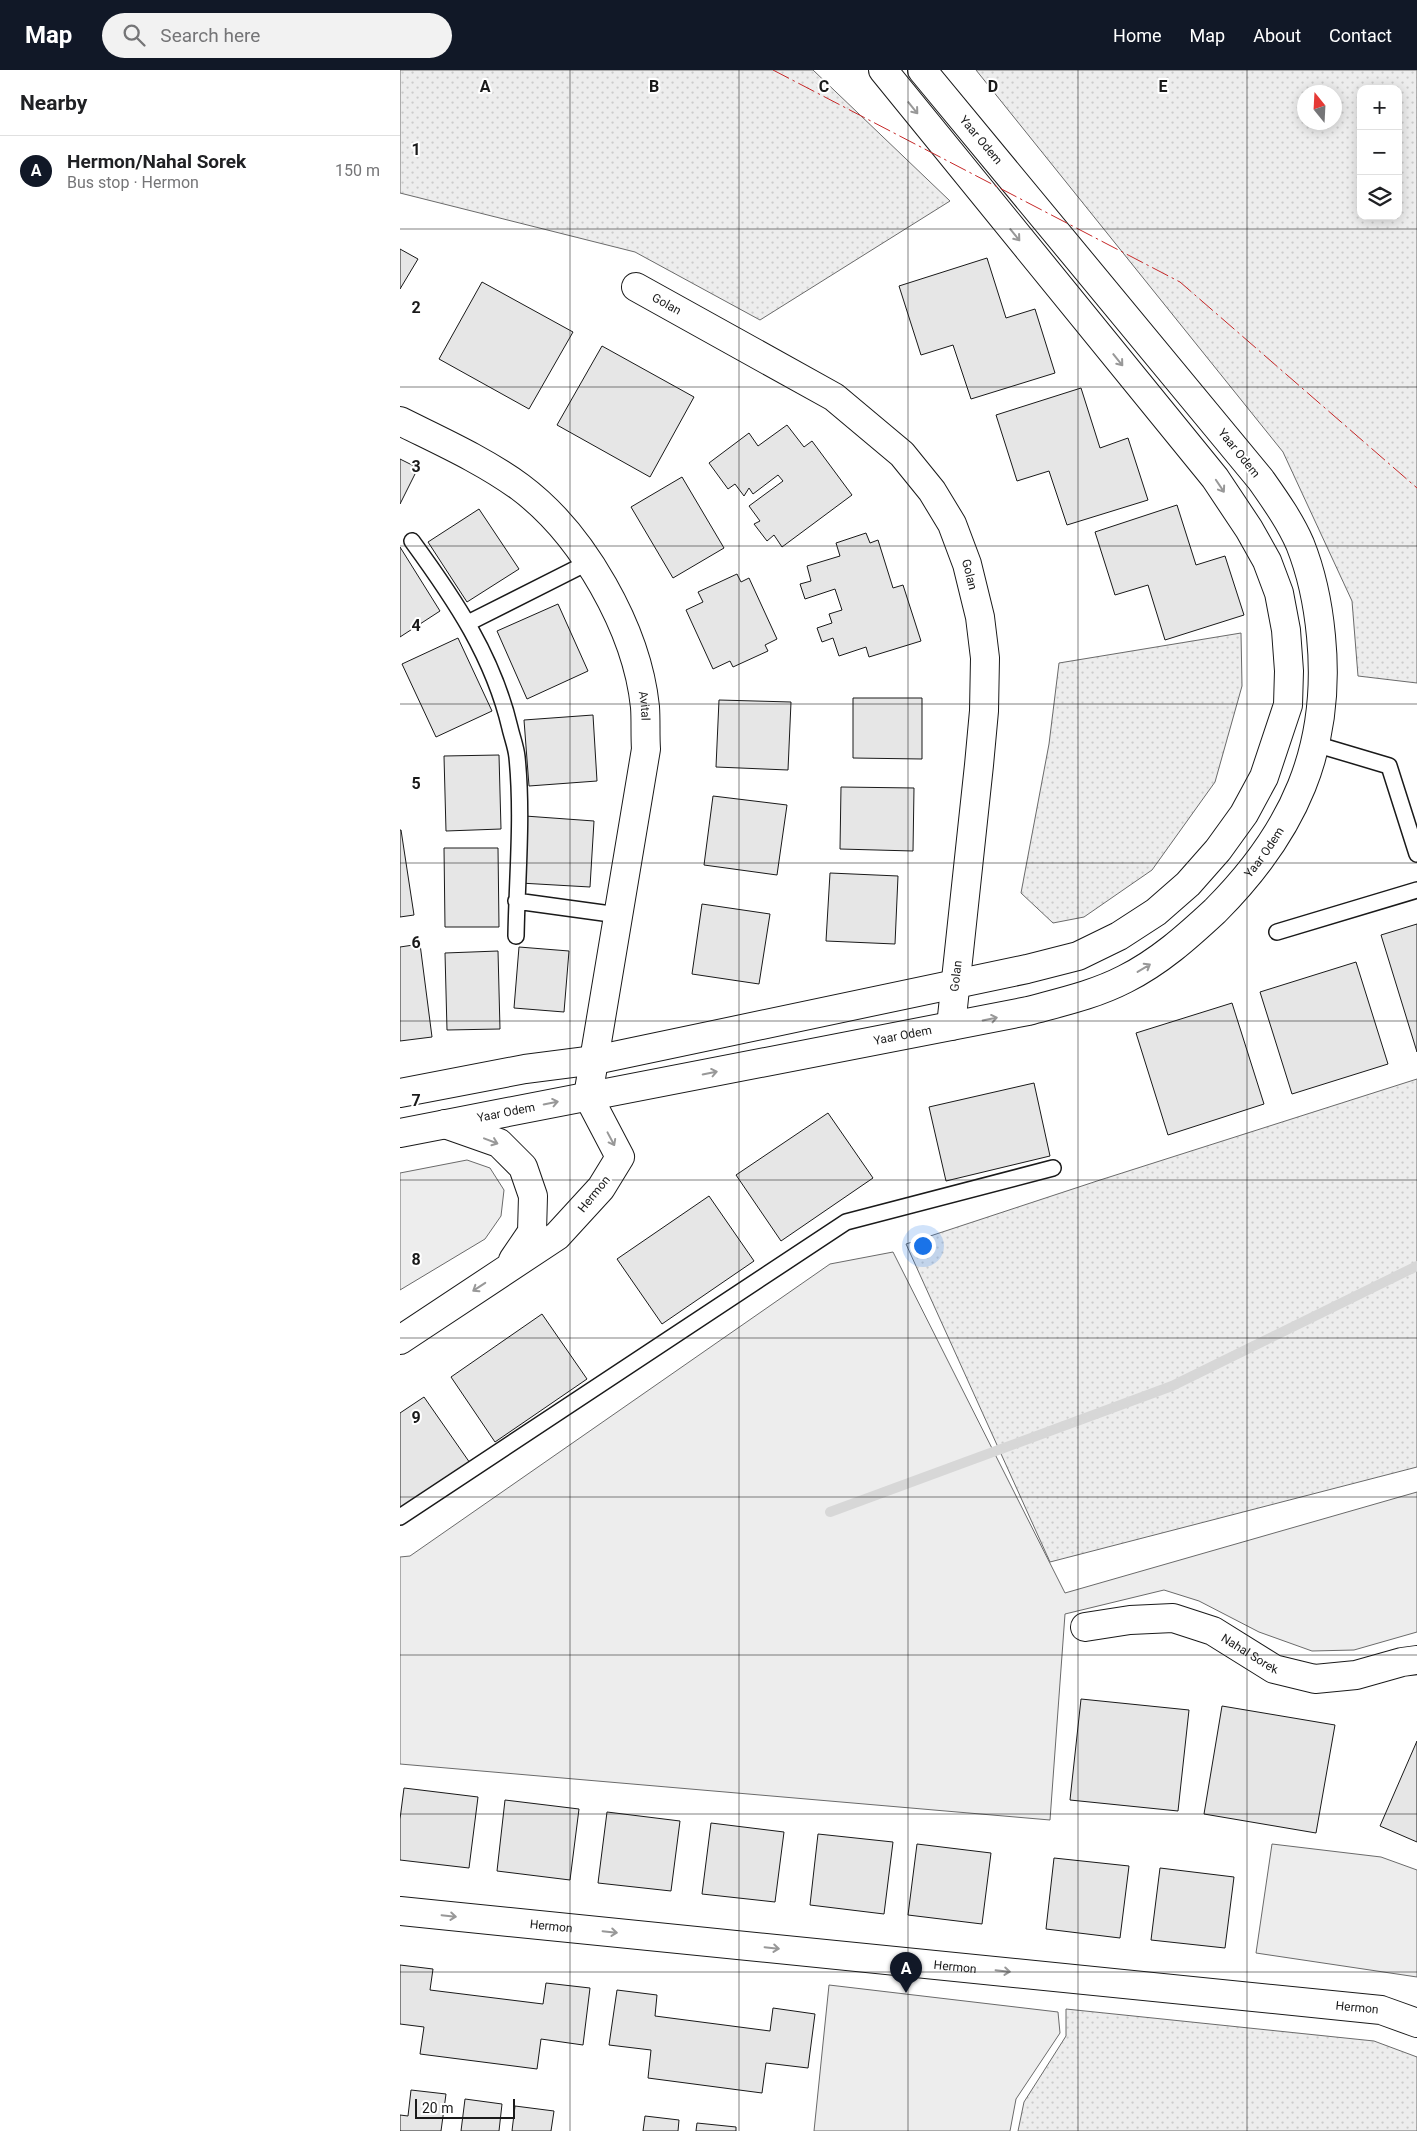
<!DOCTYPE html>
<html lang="en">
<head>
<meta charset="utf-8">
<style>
  :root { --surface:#fff; --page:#f2f2f2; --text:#202124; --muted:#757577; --line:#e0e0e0; --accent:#111827 }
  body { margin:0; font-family:Roboto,sans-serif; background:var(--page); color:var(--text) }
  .controls { position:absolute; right:15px; top:15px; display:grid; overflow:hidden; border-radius:10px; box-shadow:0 2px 12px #0003 }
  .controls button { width:45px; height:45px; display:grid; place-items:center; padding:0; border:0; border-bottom:1px solid var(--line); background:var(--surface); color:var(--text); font:25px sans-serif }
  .compass { position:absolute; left:897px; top:15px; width:45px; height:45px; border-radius:50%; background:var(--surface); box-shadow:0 2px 12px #0003; rotate:342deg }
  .scale { position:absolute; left:15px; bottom:12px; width:100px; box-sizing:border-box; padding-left:5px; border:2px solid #1a1a1a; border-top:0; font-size:14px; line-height:18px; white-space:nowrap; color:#1a1a1a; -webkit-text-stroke:4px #fff; paint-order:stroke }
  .you { position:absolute; left:522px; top:1175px; width:18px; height:18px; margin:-12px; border:4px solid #fff; border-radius:50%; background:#1a73e8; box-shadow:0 0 0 8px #1a73e833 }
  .badge { display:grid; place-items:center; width:32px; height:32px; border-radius:50%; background:var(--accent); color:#fff; font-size:16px; font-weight:700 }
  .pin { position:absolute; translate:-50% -41px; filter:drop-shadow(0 1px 2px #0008) }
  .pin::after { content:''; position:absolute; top:26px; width:18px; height:15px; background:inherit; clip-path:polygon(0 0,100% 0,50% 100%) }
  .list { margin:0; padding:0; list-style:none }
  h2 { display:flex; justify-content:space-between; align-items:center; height:65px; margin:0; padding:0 20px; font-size:21px }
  h2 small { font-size:16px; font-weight:400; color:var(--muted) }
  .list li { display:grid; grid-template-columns:32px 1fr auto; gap:15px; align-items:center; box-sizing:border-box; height:70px; padding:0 20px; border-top:1px solid var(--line) }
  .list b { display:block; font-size:19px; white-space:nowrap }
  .list p { margin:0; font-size:16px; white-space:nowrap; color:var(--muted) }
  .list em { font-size:16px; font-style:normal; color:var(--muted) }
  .icon { flex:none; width:28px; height:28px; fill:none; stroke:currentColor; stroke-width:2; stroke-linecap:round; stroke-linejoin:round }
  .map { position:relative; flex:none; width:1017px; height:2061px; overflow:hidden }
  header { display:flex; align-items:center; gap:30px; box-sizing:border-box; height:70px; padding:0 25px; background:var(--accent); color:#fff }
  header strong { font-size:24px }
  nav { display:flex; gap:28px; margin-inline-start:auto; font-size:18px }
  .search { width:350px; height:45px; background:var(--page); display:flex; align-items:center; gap:12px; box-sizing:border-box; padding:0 18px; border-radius:28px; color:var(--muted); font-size:19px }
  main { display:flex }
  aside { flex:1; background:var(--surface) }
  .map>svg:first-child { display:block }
  .grass { fill:url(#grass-dots); stroke:#6a6a6a; fill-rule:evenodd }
  .built { fill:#ededed; stroke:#6a6a6a }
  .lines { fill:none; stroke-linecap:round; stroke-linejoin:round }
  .stream { stroke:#d7d7d7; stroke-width:10 }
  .building { fill:#e6e6e6; stroke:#1a1a1a }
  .service-casing { stroke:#1a1a1a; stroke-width:18 }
  .minor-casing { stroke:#1a1a1a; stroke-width:30 }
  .tertiary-casing { stroke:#1a1a1a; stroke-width:30 }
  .service { stroke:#fff; stroke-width:15 }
  .minor { stroke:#fff; stroke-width:28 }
  .tertiary { stroke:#fff; stroke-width:28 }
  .power { stroke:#c62828; stroke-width:1; stroke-dasharray:18 4 2.5 4; stroke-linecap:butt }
  .oneway { stroke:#989898 }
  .grid { fill:none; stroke:#1a1a1a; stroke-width:1; stroke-opacity:0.55 }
  .labels { text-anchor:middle; stroke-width:4; stroke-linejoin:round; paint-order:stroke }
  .street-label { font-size:12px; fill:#1a1a1a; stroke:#fff }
  .grid-label { font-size:16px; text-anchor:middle; font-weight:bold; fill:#1a1a1a; stroke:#fff; stroke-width:4; stroke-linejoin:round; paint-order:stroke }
</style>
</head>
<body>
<header>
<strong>Map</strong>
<div class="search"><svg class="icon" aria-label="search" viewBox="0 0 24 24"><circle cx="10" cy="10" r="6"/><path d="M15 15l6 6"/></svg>Search here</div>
<nav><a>Home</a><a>Map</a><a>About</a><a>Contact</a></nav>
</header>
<main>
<aside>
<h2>Nearby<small></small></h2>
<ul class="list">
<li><span class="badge">A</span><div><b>Hermon/Nahal Sorek</b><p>Bus stop · Hermon</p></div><em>150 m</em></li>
</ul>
</aside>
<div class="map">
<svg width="1017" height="2061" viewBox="0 0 1017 2061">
  <defs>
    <pattern id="grass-dots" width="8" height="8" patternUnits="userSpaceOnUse" patternTransform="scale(1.25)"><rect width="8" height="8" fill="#ededed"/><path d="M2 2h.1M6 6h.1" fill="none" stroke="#cbcbcb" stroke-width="1.8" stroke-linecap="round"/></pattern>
  </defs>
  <rect width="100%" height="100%" fill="#fff"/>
  <path class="grass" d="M0,0H413L550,131L360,250L235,182L0,123Z
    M576,0H1017V613L958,606L952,531L883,382ZM961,19H998V146H961ZM934,22V52H904V22Z
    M841,563L842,616L815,712L752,800L684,847L653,853L621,823L649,674L659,593Z
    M1017,1009V1397L650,1492L506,1174L697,1111Z
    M666,1939L974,1971L1017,1987V2061H618L624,2032L666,1966Z"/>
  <path class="built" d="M67,1090L90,1098L104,1120L101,1146L85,1169L0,1220V1103Z
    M493,1182L665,1523L1017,1422V1562L954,1580L912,1581L859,1562L799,1531L764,1520L665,1544L650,1750L0,1694V1487L10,1486L430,1194Z
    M872,1774L981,1787L1017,1800V1907L856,1883Z
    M429,1915L658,1942L660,1963L616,2029L610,2061H414Z"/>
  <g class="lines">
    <path class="stream" d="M430,1442L772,1316L1017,1196"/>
  </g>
  <path class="building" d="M0,179L18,189L0,219Z
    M587,188L606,248L635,239L655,303L571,329L553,275L521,285L499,216Z
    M82,212L173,262L129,339L39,289Z
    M202,276L294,327L250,407L157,355Z
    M681,318L700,378L728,368L748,430L667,455L649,401L617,411L596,345Z
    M387,355L404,377L412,371L452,425L382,477L374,465L367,471L354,454L360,451L349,436L383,411L378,405L353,424L349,418L344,426L335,414L328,419L309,393L349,363L358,376Z
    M0,389L18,398L0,434Z
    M282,407L324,478L273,508L231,437Z
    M777,435L796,495L825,486L844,545L765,570L748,515L715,525L695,462Z
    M79,439L119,499L67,532L28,472Z
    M466,463L470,473L478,470L493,518L503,515L521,571L469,587L466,577L439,586L433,568L422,572L417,558L432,553L429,544L442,540L435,519L405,529L400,514L411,511L407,496L440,486L436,473Z
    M0,477L40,541L0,567Z
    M337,504L341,512L349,508L377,569L365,575L368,581L333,597L330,591L313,599L286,540L303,532L298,522Z
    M158,534L188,601L127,629L97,561Z
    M58,568L92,641L36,667L2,594Z
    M453,628H522V689L453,688Z
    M319,630L391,632L388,700L316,697Z
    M193,645L197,711L129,716L124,650Z
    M99,685L101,759L46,761L44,686Z
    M441,717L514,718L513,781L440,779Z
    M313,726L387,735L377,805L304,795Z
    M125,746L194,751L190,817L120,813Z
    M0,760H1L14,845L0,847Z
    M44,778H98L99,857H45Z
    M430,803L498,806L495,874L426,871Z
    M302,834L370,844L359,914L292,904Z
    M1017,854V982L981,865Z
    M20,874L32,967L0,971V877Z
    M119,877L169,881L164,942L114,938Z
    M98,881L100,959L47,960L45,883Z
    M956,892L988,994L892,1024L860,922Z
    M832,933L864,1034L768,1065L736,963Z
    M634,1013L650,1086L546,1111L529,1037Z
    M428,1043L473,1108L381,1171L336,1105Z
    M309,1126L354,1191L262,1254L217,1189Z
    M142,1244L187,1309L95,1372L51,1307Z
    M24,1327L70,1393L0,1440V1343Z
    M681,1629L789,1640L778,1741L670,1730Z
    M822,1636L935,1655L916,1763L804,1744Z
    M1017,1671V1772L980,1756Z
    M4,1718L78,1727L69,1798L0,1790V1749Z
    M105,1730L179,1739L170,1810L97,1801Z
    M207,1742L280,1751L271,1821L198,1813Z
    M311,1753L384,1762L375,1832L302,1824Z
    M418,1764L493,1772L484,1844L410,1835Z
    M517,1774L591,1783L582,1854L508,1845Z
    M654,1788L729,1796L720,1868L646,1859Z
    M760,1798L834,1807L825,1878L751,1870Z
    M0,1895L33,1899L30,1920L143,1934L146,1913L190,1918L183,1975L141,1969L137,1999L20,1984L24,1957L0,1954Z
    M217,1920L257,1925L255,1946L370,1961L373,1938L415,1944L408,1998L366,1993L362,2023L248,2008L251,1980L209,1975Z
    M11,2020L46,2024L41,2061H0V2045L8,2046Z
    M65,2029L102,2034L99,2061H61Z
    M115,2036L154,2041L151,2061H112Z
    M245,2046L279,2050L278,2061H243Z
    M297,2053L336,2057V2061H296Z"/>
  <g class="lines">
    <defs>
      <path id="service" d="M12,471C55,530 93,586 110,658C112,667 116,677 117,687C123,746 117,807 116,866
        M68,553L189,492
        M915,674L989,696L1017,784
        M116,831L218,845
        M877,862L1017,820
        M0,1447L446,1152L653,1098"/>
      <g id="minor">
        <path id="s1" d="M236,217L434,327L502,384L532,421L552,454L567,494L580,547L585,588L584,641L579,695L551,956"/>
        <path id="s2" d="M0,351C40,371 83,390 120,417C183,464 237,559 245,637C246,651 245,665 246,679L188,1026L220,1087L201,1118L157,1166L0,1270"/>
        <path d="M45,1054L99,1073L123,1097L133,1126L132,1162L113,1190"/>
        <path id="s3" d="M685,1557L730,1550L773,1548L813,1561L874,1599L915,1609L956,1605L1002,1592L1017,1590"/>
        <path id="s4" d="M0,1841L981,1940L1017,1953"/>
      </g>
      <g id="tertiary">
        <path d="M0,1023L125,999L195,990L627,899L678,886L719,866L756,842L788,814L818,780L844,744L864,707L888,635L889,601L886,560L879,523L867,491L849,459L815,408L483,0"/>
        <path id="s5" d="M0,1063L628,941C661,932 694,925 725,909C759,892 787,867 815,841C894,762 932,678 921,566C918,534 912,504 900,474C890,451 875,430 861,410L522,0"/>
      </g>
    </defs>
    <use href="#service" class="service-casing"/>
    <use href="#minor" class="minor-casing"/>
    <use href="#tertiary" class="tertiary-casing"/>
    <use href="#service" class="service"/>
    <use href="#minor" class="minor"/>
    <use href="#tertiary" class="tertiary"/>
    <path class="power" d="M373,0L780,212L1017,418"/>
  </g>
  <defs><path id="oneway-shaft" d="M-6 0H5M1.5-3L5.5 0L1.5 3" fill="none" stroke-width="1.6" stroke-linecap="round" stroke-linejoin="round" transform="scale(1.25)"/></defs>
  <g class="oneway">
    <use href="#oneway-shaft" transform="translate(513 38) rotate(51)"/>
    <use href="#oneway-shaft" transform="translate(615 165) rotate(51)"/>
    <use href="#oneway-shaft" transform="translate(718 290) rotate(51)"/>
    <use href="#oneway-shaft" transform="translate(820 416) rotate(56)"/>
    <use href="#oneway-shaft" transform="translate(744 898) rotate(-31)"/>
    <use href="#oneway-shaft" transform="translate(590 949) rotate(-11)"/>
    <use href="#oneway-shaft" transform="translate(310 1003) rotate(-11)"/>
    <use href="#oneway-shaft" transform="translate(151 1033) rotate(-11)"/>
    <use href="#oneway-shaft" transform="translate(211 1069) rotate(62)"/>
    <use href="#oneway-shaft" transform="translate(91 1071) rotate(21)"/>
    <use href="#oneway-shaft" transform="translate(79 1217) rotate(147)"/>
    <use href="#oneway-shaft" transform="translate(49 1846) rotate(6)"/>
    <use href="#oneway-shaft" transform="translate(210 1862) rotate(6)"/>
    <use href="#oneway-shaft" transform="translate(372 1878) rotate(6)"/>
    <use href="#oneway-shaft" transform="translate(603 1901) rotate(6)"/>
  </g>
  <path class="grid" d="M170,0V2061M339,0V2061M508,0V2061M678,0V2061M847,0V2061M0,159H1017M0,317H1017M0,476H1017M0,634H1017M0,793H1017M0,951H1017M0,1110H1017M0,1268H1017M0,1427H1017M0,1585H1017M0,1744H1017M0,1902H1017"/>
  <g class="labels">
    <g class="street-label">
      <text transform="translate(581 70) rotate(50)" y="4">Yaar Odem</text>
      <text dy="4" stroke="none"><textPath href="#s1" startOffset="35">Golan</textPath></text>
      <text transform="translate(839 383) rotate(51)" y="4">Yaar Odem</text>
      <text dy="4" stroke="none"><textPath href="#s1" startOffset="455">Golan</textPath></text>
      <text dy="4" stroke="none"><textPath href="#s2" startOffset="395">Avital</textPath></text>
      <text dy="4" stroke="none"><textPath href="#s5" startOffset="932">Yaar Odem</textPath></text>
      <text transform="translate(556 906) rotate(-84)" y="4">Golan</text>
      <text dy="4" stroke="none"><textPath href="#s5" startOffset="512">Yaar Odem</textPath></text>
      <text dy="4" stroke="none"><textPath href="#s5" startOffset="108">Yaar Odem</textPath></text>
      <text transform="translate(194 1124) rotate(-51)" y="4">Hermon</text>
      <text dy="4" stroke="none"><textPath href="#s3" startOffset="174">Nahal Sorek</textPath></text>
      <text dy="4" stroke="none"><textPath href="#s4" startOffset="152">Hermon</textPath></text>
      <text dy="4" stroke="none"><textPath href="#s4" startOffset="558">Hermon</textPath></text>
      <text dy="4" stroke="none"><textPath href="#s4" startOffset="962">Hermon</textPath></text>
    </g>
  </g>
  <g class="grid-label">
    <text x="85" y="22">A</text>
    <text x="254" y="22">B</text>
    <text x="424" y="22">C</text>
    <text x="593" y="22">D</text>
    <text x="763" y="22">E</text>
    <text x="16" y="85">1</text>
    <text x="16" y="243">2</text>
    <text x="16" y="402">3</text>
    <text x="16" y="561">4</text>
    <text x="16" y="719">5</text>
    <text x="16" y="878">6</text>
    <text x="16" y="1036">7</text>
    <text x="16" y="1195">8</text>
    <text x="16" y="1353">9</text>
  </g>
</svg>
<div class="controls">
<button>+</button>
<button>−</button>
<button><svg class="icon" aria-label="layers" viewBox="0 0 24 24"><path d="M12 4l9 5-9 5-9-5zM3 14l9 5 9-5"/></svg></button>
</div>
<svg class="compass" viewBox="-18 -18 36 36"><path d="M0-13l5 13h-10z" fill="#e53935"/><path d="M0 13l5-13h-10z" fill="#757577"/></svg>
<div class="scale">20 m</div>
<div class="you"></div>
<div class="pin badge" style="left:506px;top:1923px">A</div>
</div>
</main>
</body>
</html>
